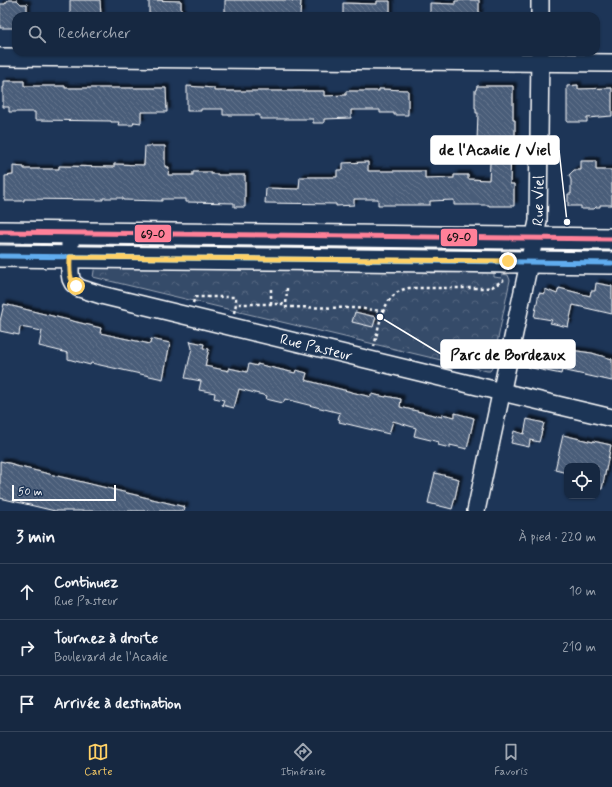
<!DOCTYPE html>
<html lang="fr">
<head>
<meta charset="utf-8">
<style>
  :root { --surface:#162841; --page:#1f3048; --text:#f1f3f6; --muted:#9ea6b1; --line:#35445a; --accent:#ffd166 }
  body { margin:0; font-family:Mynerve,sans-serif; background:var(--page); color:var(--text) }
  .controls { position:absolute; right:12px; bottom:12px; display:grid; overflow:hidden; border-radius:8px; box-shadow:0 1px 3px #0004 }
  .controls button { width:36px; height:36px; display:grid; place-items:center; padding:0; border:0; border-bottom:1px solid var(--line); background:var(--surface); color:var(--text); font:20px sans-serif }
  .scale { position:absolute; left:12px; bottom:10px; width:104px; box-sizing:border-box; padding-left:4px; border:2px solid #fff; border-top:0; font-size:11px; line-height:14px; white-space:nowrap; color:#fff; -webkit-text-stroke:3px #1d3557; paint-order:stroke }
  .stop { position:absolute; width:12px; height:12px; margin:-9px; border:3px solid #ffd166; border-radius:50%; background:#fff }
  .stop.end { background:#ffd166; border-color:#fff; box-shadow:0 1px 4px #0008 }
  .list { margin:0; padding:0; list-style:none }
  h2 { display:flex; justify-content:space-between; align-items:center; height:52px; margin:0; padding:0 16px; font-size:17px }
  h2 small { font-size:13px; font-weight:400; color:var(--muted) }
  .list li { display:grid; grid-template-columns:26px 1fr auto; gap:12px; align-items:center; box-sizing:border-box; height:56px; padding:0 16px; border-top:1px solid var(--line) }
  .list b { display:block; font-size:15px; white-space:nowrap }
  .list p { margin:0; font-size:13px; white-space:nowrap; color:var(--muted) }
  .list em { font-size:13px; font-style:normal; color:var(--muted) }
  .icon { flex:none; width:22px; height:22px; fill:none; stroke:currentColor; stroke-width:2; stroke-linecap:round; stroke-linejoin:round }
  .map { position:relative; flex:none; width:612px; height:511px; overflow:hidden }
  .search { position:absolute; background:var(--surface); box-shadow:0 1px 3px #0004; left:12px; right:12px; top:12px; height:44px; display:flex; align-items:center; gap:10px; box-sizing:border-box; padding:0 14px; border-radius:12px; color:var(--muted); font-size:15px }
  .sheet { height:220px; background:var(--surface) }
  nav { display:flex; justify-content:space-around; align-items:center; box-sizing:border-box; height:56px; border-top:1px solid var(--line); background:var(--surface); font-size:11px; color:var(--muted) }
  nav a { display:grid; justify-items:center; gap:2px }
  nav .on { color:var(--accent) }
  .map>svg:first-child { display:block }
  .grass { fill:url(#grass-tufts); stroke:#9aa5b4 }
  .park { fill:url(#park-crowns); stroke:#9aa5b4 }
  .building { fill:url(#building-back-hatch); stroke:#fff; filter:url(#shadow) }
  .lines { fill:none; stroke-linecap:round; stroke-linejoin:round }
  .minor-casing { stroke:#fff; stroke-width:20 }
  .major-casing { stroke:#fff; stroke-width:24 }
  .path { stroke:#fff; stroke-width:2.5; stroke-dasharray:3 3; stroke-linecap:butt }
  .minor { stroke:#1d3557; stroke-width:17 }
  .major { stroke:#1d3557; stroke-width:21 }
  .bus-1-casing { stroke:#1d3557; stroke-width:8 }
  .bus-2-casing { stroke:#1d3557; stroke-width:8 }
  .bus-1 { stroke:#ff8098; stroke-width:5 }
  .bus-2 { stroke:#60acee; stroke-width:5 }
  .route { stroke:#ffd166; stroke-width:5 }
  .labels { text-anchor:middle; stroke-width:3.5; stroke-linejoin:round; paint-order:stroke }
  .street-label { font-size:15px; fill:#fff; stroke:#1d3557 }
  .leader { fill:none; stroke:#fff; stroke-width:1.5 }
  .callout-dot { fill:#fff; stroke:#1d3557; stroke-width:1.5 }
  .callout { fill:#fff; stroke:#fff; stroke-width:1.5 }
  .callout-label { font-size:16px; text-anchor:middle; font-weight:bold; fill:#111 }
  .line-badge { stroke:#1d3557; stroke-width:1.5 }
  .pale-badge-label { font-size:11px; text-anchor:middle; font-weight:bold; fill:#111 }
</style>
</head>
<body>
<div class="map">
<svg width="612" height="511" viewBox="0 0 612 511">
  <defs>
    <pattern id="grass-tufts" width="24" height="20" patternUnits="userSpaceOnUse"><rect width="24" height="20" fill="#364b69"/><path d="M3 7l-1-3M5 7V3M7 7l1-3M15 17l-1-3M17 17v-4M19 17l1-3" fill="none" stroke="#546680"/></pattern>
    <pattern id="park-crowns" width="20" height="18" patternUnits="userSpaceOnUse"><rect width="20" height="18" fill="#364b69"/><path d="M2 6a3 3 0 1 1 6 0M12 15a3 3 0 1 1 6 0" fill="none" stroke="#546680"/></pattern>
    <pattern id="building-back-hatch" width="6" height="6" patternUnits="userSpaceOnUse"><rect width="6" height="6" fill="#4a5d79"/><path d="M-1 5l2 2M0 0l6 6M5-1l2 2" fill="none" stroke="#65758d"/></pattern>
    <filter id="shadow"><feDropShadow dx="3.5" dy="-3.5" stdDeviation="1" flood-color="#0009"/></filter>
  </defs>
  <rect width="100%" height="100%" fill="#1d3557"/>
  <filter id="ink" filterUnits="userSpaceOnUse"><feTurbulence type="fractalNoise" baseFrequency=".025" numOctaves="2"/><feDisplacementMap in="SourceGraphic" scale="8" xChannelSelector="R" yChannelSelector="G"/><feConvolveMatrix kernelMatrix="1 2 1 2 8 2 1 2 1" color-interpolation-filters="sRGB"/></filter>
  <g filter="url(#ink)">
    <path class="grass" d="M0,240L47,241V250H0Z
      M92,241L511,245L513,255L92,251Z
      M555,246H612V255H554Z"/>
    <path class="park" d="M95,265L430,268V273L494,272V277L501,278L502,274L508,275L510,280L492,368L490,371H487L93,277Z"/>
    <path class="building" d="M8,0H17L21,4H27V16H16V28H0V4H5Z
      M70,0H100L101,16H70Z
      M149,0L181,1V16H149Z
      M225,0H292V1H301L300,16H225Z
      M467,0H479V16H430V3L455,4V1Z
      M377,1H390V16H343V3L377,4Z
      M4,81H24V86H65V88H166L167,112H141V123L134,122L133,125H118L119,122H111V121L35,120V112H9V107H3V87H4Z
      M578,85V89L612,88V116L587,118V122H567V86Z
      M187,86L214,88V91H324V96L346,95V91H379V89L408,90V115H394V113H380V110H351V118L324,119V123H313V119H260V115H223V109H201V111H187Z
      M477,86H513V120H515V146H511L510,184H514V206H489V205H454V200L430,201V205H378V199H354V205L336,206V204L265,203L266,188L299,189L300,177H337V170H343V163L368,162V171H425V179L454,178V175H468V179L489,180L491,146H479V141H477L478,113H476V108H475V90H476Z
      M145,146H165V167H169L168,175H193V172H211V174H218V175H245V207H234V203L186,202V199H162V201L123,200V198H103V200L24,199V201H5V176L13,175V166L24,167V169H59V166L114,167V164L144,165Z
      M581,161H596V170H612V205H600V207H596L594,209H581V206H568V194H571V180L569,175L574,170H581Z
      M596,283L612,286V314L573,305L568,327L550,323L552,320L534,317L539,293L545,294V289L557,294L559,288L590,296L591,291H595Z
      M4,304L101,328L100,333L150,344L151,339L170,343L163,379L91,363L90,365L68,359V353L39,346L42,331L20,327L19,335L0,331V321Z
      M355,312L376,317L373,327L352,322Z
      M190,341L204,344L203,348L209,349L205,366L229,371V368L247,372L249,364L257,366V364L295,373L296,370L307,373L305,380L371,397V394L386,397V396L401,399L400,407L442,417V414L455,417V413L474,418L467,449L450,445V448L438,445L439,442L414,436L416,428L393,421L389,434L339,422L340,420L338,419L340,413L285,399L283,403L266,399L267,396L239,389L234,408L222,405L224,400L214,398L215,393L199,390L201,381L185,378L192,348Z
      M534,345L592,353L612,359V381L562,370L561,374L527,367Z
      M527,419L544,423L539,442L530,440L529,447L511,443L514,431L524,434Z
      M563,435L593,442V441L611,445L602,489H597V466H567V473L555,470Z
      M0,461L13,464L12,465L70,479L185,507L184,511H55L0,498Z
      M435,473L459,479L455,498L452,509L428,503Z"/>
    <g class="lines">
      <defs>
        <g id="minor">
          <path d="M540,16V0"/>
          <path d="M0,57L612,63"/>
          <path id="s1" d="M70,233V273L71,279L73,283L79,288L101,295L502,392L612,418"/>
          <path id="s2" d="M476,511L538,221L540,52"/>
        </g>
        <path id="major" d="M0,232L612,239
          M0,256L612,263"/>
      </defs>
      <use href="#minor" class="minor-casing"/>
      <use href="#major" class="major-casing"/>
      <path class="path" d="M287,288L286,307L355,308L383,311
        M193,303L195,297H236V304
        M271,304V289
        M234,313L236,304H286
        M374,347C379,327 382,292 409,288H485L492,287L504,280"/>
      <use href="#minor" class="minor"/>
      <use href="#major" class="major"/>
      <defs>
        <path id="bus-1" d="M0,232L612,239"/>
        <path id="bus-2" d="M0,256L612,263"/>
      </defs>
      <use href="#bus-1" class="bus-1-casing"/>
      <use href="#bus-2" class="bus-2-casing"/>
      <use href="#bus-1" class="bus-1"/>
      <use href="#bus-2" class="bus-2"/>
    </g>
  </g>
  <g class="lines" filter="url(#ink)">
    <path class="route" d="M76,286C68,278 70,268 70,257L508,261"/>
  </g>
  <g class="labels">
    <g class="street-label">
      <text dy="5" stroke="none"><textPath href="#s2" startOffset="317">Rue Viel</textPath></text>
      <text dy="5" stroke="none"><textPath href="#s1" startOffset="303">Rue Pasteur</textPath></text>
    </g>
  </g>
  <path class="leader" d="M567 222L559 150M380 317L441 354"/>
  <g class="callout-dot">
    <circle cx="567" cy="222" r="4"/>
    <circle cx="380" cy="317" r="4"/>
  </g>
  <g class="callout">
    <rect x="431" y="136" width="128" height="28" rx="4"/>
    <rect x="441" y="340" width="134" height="28" rx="4"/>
  </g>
  <g class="callout-label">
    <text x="495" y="155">de l'Acadie / Viel</text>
    <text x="508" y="360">Parc de Bordeaux</text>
  </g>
  <g class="line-badge">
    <rect x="134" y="224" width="38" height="19" rx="4" fill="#ff8098"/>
    <rect x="440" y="228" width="38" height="19" rx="4" fill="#ff8098"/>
  </g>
  <g class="pale-badge-label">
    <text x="153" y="238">69-O</text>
    <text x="459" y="241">69-O</text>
  </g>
</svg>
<div class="controls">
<button><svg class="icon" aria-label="locate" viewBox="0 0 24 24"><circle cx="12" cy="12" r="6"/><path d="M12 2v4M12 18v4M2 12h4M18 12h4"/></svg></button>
</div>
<div class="scale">50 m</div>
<div class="stop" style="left:76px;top:286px"></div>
<div class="stop end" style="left:508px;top:261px"></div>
<div class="search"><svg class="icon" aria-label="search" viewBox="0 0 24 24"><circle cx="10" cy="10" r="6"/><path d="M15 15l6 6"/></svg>Rechercher</div>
</div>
<section class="sheet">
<h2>3 min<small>À pied · 220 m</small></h2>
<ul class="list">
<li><svg class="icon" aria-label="ahead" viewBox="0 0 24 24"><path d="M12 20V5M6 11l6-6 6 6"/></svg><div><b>Continuez</b><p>Rue Pasteur</p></div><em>10 m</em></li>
<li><svg class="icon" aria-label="right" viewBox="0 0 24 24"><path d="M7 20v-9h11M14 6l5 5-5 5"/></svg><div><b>Tournez à droite</b><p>Boulevard de l'Acadie</p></div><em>210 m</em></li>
<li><svg class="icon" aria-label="arrive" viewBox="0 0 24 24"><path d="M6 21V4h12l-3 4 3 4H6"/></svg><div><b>Arrivée à destination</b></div></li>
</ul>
</section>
<nav>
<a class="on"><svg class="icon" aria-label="map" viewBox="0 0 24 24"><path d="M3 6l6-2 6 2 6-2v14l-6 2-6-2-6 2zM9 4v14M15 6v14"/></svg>Carte</a>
<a><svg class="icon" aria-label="directions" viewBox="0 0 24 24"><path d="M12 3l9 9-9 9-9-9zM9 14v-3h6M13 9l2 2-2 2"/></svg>Itinéraire</a>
<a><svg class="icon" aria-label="saved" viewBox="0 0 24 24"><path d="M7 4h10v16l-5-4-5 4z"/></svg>Favoris</a>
</nav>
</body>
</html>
